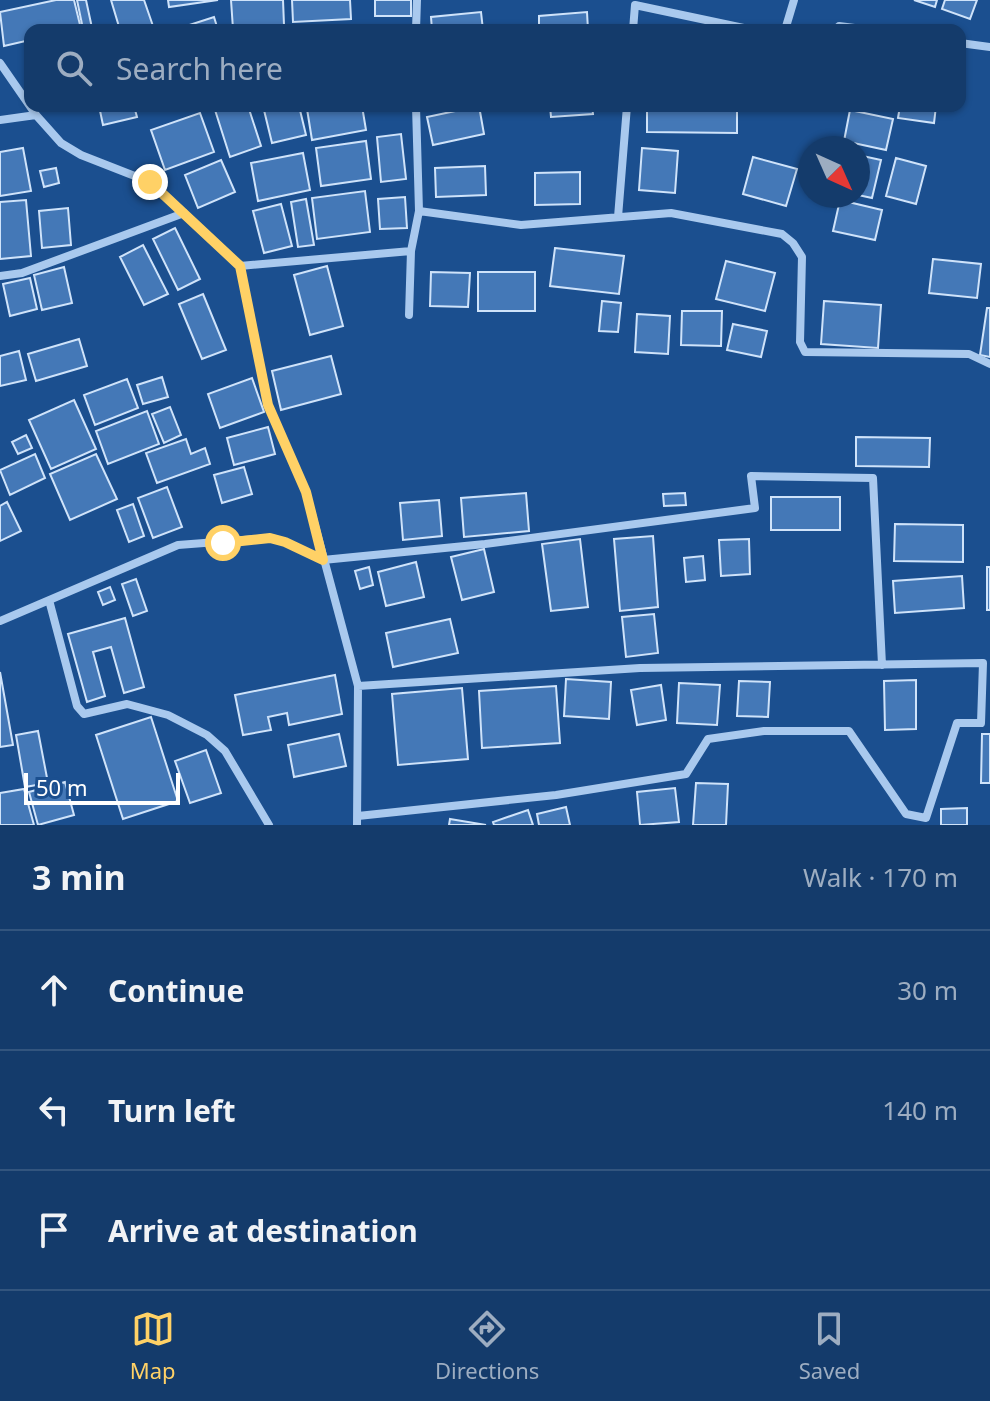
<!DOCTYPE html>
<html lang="en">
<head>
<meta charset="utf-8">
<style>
  :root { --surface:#143b6b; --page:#214673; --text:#f1f3f6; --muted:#9dadc1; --line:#33557e; --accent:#ffd166 }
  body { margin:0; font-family:"Noto Sans",sans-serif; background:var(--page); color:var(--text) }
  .compass { position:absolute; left:798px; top:136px; width:72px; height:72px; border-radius:50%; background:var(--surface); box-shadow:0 2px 6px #0004; rotate:135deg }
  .scale { position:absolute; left:24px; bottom:20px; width:156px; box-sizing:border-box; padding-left:8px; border:4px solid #fff; border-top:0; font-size:22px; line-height:28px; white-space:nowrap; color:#fff; -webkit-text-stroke:6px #1b4f8f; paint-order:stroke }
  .stop { position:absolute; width:24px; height:24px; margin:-18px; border:6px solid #ffd166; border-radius:50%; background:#fff }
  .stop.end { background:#ffd166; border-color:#fff; box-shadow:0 2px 8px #0008 }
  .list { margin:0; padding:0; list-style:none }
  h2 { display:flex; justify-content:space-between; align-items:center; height:104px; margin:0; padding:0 32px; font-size:34px }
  h2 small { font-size:26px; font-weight:400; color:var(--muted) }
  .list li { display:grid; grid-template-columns:52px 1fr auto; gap:24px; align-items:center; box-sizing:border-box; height:120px; padding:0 32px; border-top:2px solid var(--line) }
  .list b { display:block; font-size:30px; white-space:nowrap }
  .list em { font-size:26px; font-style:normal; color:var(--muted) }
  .icon { flex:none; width:44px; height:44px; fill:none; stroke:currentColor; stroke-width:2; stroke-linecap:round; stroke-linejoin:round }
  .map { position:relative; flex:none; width:990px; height:825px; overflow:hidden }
  .search { position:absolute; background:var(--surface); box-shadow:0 2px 6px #0004; left:24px; right:24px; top:24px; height:88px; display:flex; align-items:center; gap:20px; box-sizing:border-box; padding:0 28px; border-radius:16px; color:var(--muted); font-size:30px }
  .sheet { height:464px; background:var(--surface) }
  nav { display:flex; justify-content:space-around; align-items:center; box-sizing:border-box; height:112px; border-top:2px solid var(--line); background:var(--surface); font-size:22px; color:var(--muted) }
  nav a { display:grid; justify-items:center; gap:4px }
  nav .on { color:var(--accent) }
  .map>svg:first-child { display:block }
  .building { fill:#4478b7; stroke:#cfe3fa; stroke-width:2 }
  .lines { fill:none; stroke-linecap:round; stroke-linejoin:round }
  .minor { stroke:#a9c9ee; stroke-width:8 }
  .route { stroke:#ffd166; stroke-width:10 }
</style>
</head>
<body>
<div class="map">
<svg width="990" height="825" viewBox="0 0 990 825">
  <rect width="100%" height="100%" fill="#1b4f8f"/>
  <path class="building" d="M56,0H74L81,29L30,30V40L4,46L0,12Z
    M77,0H86L92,28L83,29Z
    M111,0H144L153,26L140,30H120Z
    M168,0H218L169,7Z
    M231,0H283L284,25L233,29Z
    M292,0H350L351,19L293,22Z
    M375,0H411V16H375Z
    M914,0H937L935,7Z
    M945,0H977L970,19L942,9Z
    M481,12L483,30H432L431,17Z
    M587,12L588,30H539V16Z
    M214,17L218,30H174Z
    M99,106H134L137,117L103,125Z
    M228,106H248L261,146L230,157L215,110Z
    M263,106H299L306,135L272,143Z
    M325,106H362L366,130L312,140L307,109Z
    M479,106L484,134L433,145L427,117Z
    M550,106H592L593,114L551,117Z
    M647,106H737V133L647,132Z
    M900,106H936L934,123L898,118Z
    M850,110L893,119L886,150L844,141Z
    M200,113L214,152L165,170L151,130Z
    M401,134L406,179L381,182L377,137Z
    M366,141L371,179L321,186L316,148Z
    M23,148L31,191L0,196V152Z
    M642,148L678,151L675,193L639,190Z
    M303,153L310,190L258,201L251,163Z
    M858,155L881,160L872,198L858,195Z
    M753,157L797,169L786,206L743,194Z
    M896,158L926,166L916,204L886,196Z
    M221,160L235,192L198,208L185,175Z
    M485,166L486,195L436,197L435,168Z
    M56,168L59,183L44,187L40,171Z
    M580,172V204L535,205V173Z
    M365,191L370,232L317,239L312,198Z
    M405,197L407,228L380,229L378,199Z
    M306,199L314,245L298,247L291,202Z
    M26,200L31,256L0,259V202Z
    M840,200L882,210L875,240L833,231Z
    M281,204L292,246L264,253L253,211Z
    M68,208L71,245L42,248L39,211Z
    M175,228L200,279L178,290L153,239Z
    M143,245L168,294L144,305L120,257Z
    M555,248L624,256L619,294L550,286Z
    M933,259L981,264L977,298L929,293Z
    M726,261L775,273L765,311L716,299Z
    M327,266L343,326L310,335L294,275Z
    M64,267L72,303L42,310L34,275Z
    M431,272L470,273L468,307L430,306Z
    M478,272H535V311H478Z
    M30,278L37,309L10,316L3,284Z
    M203,294L226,350L202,359L179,304Z
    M602,301L621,303L618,332L599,331Z
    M824,301L881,305L878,348L821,344Z
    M987,308H990V357L980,355Z
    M682,311H722L721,346L681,345Z
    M637,314L670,316L668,354L635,352Z
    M733,324L767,331L761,357L727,350Z
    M79,339L87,366L36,381L28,354Z
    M19,351L26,380L0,386V356Z
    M331,356L341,394L281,410L272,371Z
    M162,377L168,397L143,404L137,385Z
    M252,378L264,412L220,428L208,394Z
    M127,379L138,408L95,425L84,395Z
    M74,400L96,449L51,469L29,420Z
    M170,407L181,435L164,443L152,414Z
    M147,411L159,444L108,464L96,431Z
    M268,427L275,454L234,465L227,438Z
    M26,435L32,448L18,454L12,442Z
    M856,437L930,438L929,467L856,466Z
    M186,439L191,454L205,448L210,464L157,483L146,453Z
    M35,454L45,478L10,495L0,470Z
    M96,454L117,499L70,520L50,474Z
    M244,467L252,494L222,503L214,475Z
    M167,487L182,527L153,538L138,498Z
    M526,493L529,531L464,537L461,498Z
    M685,493L686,505L664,506L663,494Z
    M771,497H840V530H771Z
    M439,500L442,536L403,540L400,503Z
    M7,502L21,531L0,541V506Z
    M133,504L144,536L129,542L117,510Z
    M895,524L963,525V562L894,561Z
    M653,536L658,607L620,611L614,539Z
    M580,539L588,607L551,611L542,544Z
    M749,539L750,574L721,576L719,540Z
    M484,549L494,592L462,600L451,557Z
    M703,556L705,580L686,582L684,558Z
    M416,562L424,597L386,606L378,572Z
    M369,567L373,585L360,589L355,571Z
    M987,567H990V610H987Z
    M962,576L964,608L895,613L893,581Z
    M136,579L147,611L133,616L122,584Z
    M110,587L115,600L103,605L98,592Z
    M654,614L658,653L626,657L622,617Z
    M125,618L144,687L124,693L111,647L93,652L105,696L87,702L68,634Z
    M450,619L458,653L393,667L386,633Z
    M0,672L13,745L0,747Z
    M335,675L342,714L289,725L287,713L268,717L271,730L243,735L235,695Z
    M566,679L611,682L609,719L564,716Z
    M916,680V729L885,730L884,681Z
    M739,681L770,682L768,717L737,716Z
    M679,683L720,685L717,725L677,723Z
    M661,685L666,720L637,725L631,690Z
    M556,686L560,743L482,748L479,691Z
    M462,688L468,759L398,765L392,694Z
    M151,717L178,801L123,819L96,735Z
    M38,731L48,783L25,787L16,735Z
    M339,734L346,766L294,777L288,745Z
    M982,734H990V783H981Z
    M206,750L221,793L190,803L175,761Z
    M65,782L74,815L38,825L29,792Z
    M696,783L728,784L726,825H693Z
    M675,788L679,822L640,825L637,792Z
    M24,789L34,825H0V793Z
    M566,807L570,825H539L537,814Z
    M967,808V825H941V809Z
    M528,810L533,825H494L493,822Z
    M450,819L486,825H449Z"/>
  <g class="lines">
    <path class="minor" d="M416,30L417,0
      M633,30L635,5L753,30
      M785,30L794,0
      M835,30L839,26L870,30
      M960,43L990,47
      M0,63L36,115L61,143L81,155L150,182L240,266L268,405L306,492L358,686L357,825
      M0,120L36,115
      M419,211L521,225L671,213L782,234L793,243L802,257L800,342L805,352L969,354L990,364
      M618,217L627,106
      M240,266L411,251
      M0,276L22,273L184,213
      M409,315L411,251L419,211L416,106
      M49,600L77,706L84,714L127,704L168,715L207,735L225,751L269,825
      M0,621L178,545L270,538L285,542L323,560L485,544L755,508L751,476L873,478L882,665
      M358,816L556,795L686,774L708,739L764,731H849L906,814L926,818L957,723H981L983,663L640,668L358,686"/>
  </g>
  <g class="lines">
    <path class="route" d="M150,182L240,266L268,405L306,492L323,560L285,542L270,538L223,543"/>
  </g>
</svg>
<svg class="compass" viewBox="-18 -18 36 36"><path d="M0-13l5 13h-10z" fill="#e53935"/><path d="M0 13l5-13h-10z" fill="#9dadc1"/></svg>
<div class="scale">50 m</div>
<div class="stop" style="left:223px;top:543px"></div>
<div class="stop end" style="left:150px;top:182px"></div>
<div class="search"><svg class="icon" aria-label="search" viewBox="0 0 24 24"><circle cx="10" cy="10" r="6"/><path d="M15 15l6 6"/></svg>Search here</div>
</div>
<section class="sheet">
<h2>3 min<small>Walk · 170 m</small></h2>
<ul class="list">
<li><svg class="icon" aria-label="ahead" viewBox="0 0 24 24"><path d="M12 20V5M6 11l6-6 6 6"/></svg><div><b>Continue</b></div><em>30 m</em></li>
<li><svg class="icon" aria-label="left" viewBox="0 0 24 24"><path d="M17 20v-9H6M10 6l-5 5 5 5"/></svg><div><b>Turn left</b></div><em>140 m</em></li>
<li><svg class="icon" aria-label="arrive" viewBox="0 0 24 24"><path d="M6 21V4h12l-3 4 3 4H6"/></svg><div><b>Arrive at destination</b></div></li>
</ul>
</section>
<nav>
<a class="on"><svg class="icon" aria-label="map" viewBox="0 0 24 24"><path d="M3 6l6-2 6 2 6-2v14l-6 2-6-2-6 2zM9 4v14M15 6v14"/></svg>Map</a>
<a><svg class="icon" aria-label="directions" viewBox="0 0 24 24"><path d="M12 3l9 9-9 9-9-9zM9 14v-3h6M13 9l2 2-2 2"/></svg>Directions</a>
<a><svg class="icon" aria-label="saved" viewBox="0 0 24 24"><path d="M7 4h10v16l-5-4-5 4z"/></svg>Saved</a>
</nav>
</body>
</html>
